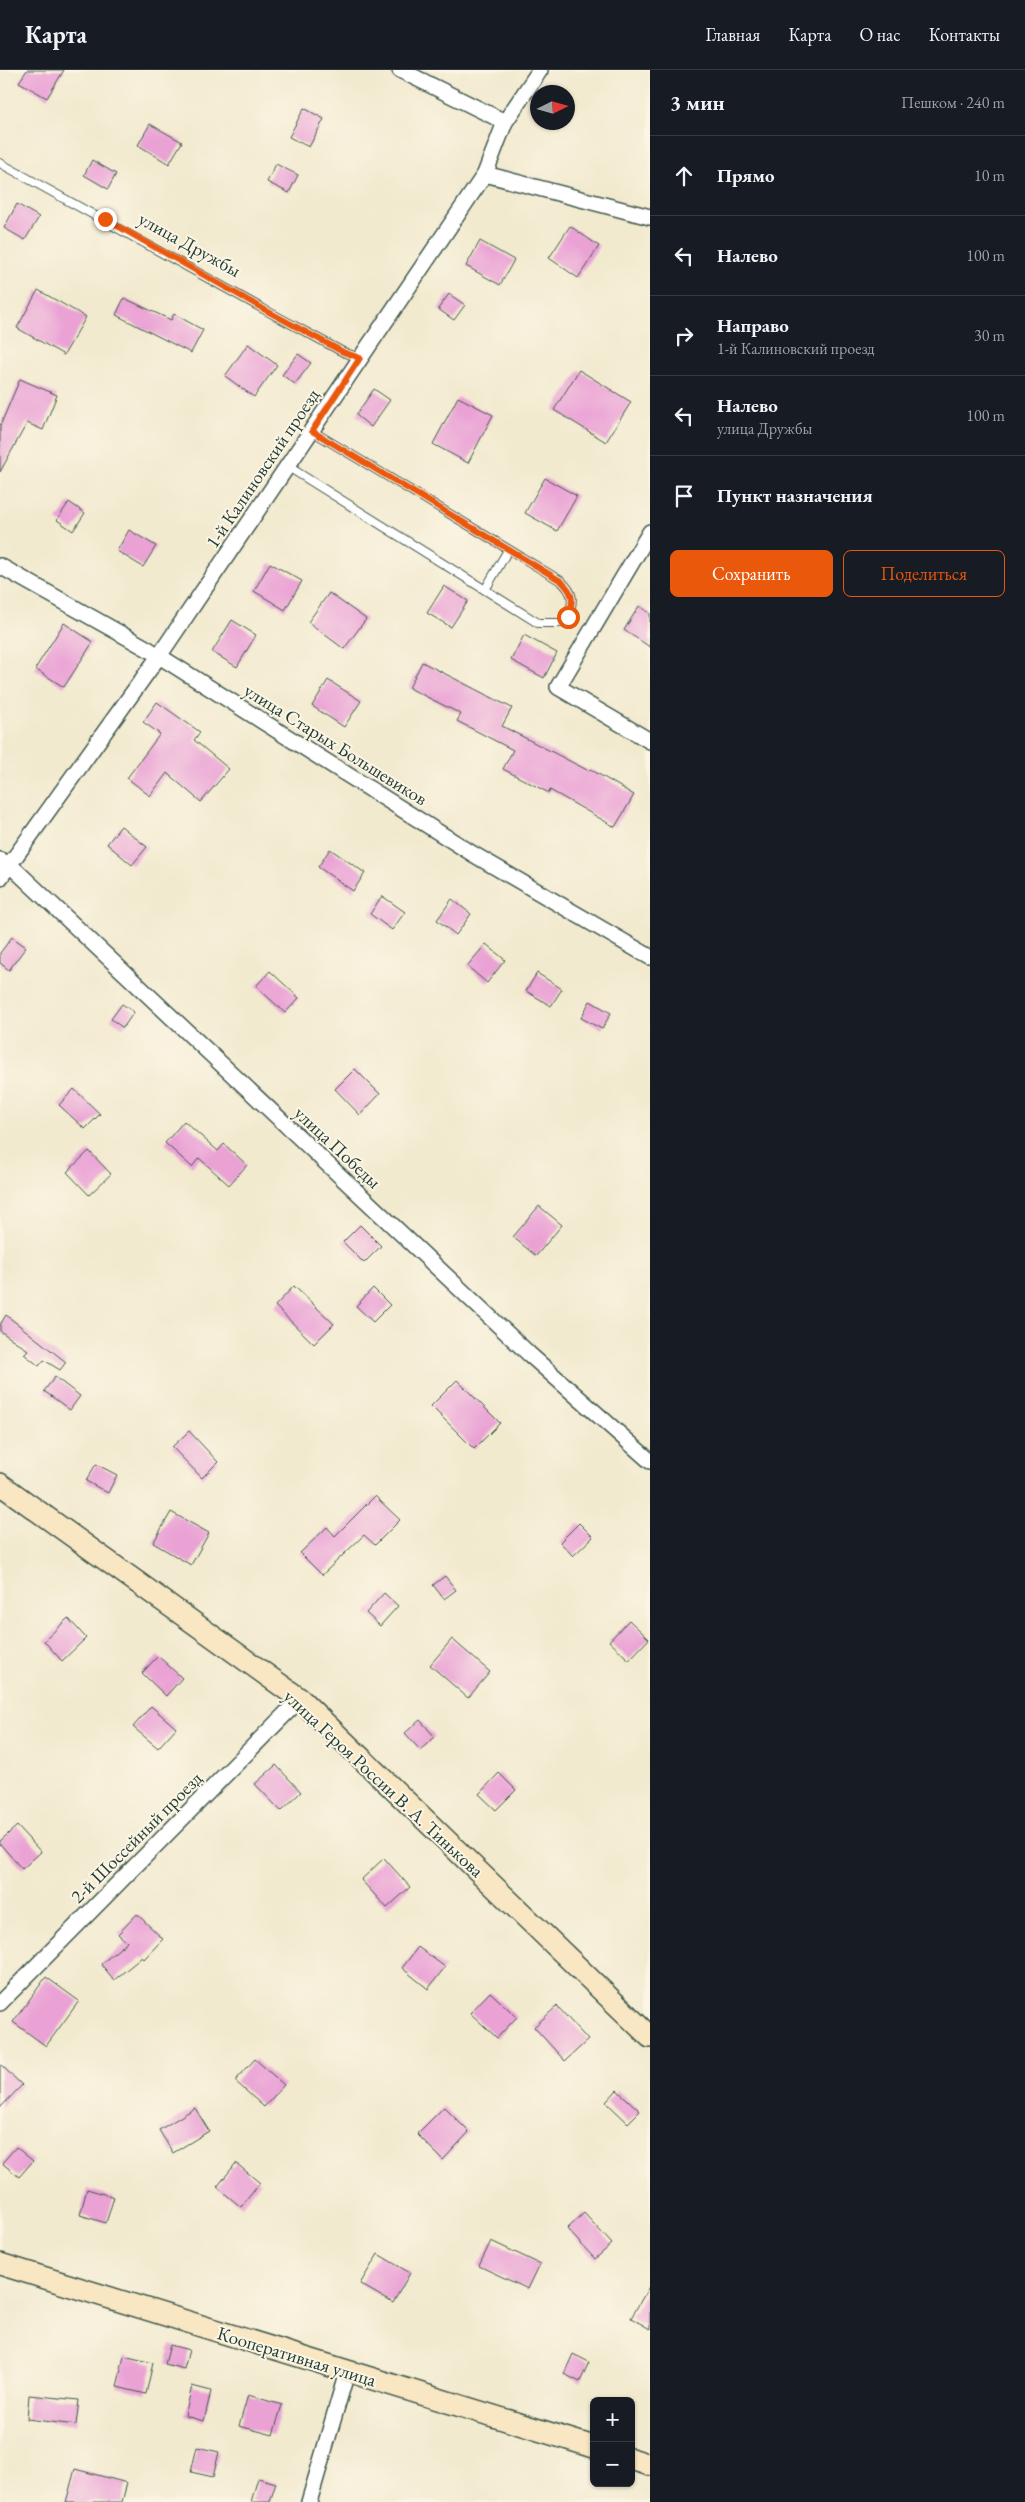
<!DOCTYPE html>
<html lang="ru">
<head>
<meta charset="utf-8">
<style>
  :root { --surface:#171b24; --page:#242831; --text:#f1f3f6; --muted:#9ea1a6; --line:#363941; --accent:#ea580c }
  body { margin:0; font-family:"EB Garamond",serif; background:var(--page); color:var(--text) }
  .controls { position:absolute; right:15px; bottom:15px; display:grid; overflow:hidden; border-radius:8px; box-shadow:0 1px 4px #0004 }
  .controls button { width:45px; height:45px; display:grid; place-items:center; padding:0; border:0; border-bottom:1px solid var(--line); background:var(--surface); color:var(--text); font:25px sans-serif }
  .compass { position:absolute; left:530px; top:15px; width:45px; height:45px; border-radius:50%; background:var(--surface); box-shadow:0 1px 4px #0004; rotate:85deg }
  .stop { position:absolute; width:15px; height:15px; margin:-11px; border:4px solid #ea580c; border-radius:50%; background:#fff }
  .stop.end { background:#ea580c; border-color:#fff; box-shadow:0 1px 5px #0008 }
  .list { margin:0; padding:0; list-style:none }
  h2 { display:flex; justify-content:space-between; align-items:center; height:65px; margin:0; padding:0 20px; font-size:21px }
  h2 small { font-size:16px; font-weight:400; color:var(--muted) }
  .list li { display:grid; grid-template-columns:32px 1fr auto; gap:15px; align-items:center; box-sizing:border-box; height:80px; padding:0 20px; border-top:1px solid var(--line) }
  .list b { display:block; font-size:19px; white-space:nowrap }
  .list p { margin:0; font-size:16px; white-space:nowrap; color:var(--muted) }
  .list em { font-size:16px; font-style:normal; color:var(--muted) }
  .actions { display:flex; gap:10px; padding:15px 20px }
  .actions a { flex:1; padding:11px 0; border:1px solid var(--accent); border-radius:8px; text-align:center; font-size:18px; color:var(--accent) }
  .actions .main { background:var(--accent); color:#fff }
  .icon { flex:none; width:28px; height:28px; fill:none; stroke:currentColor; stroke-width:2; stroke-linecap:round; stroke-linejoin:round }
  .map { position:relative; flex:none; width:650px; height:2432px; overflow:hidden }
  header { display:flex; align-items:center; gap:30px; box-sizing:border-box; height:70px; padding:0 25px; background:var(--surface); border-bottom:1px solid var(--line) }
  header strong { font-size:24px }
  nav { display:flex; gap:28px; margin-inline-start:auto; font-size:18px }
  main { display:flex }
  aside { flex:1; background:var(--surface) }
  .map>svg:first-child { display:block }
  .building { fill:#eaa2d5 }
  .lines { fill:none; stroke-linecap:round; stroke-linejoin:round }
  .lane-casing { stroke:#3f574b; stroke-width:10 }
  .street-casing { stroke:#3f574b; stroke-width:18 }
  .secondary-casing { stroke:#3f574b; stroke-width:24 }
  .lane { stroke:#fff; stroke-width:8 }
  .street { stroke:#fff; stroke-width:15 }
  .secondary { stroke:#f9e7c3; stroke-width:21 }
  .route { stroke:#ea580c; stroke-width:6 }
  .labels { text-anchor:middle; stroke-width:4; stroke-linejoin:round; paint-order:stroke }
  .street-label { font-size:19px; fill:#1f3d34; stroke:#fcf5e5 }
</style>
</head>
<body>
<header>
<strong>Карта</strong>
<nav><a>Главная</a><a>Карта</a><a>О нас</a><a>Контакты</a></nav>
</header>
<main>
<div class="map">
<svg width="650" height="2432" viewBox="0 0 650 2432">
  <rect width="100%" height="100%" fill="#fcf5e5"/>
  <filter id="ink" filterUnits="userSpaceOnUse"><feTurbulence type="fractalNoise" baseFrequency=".02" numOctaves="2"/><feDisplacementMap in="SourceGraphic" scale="10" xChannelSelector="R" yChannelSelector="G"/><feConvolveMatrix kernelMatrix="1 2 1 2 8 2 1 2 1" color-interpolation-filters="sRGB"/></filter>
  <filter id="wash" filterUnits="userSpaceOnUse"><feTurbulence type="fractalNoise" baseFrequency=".0096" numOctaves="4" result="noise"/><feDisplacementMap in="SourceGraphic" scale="20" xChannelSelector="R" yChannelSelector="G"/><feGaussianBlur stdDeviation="1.12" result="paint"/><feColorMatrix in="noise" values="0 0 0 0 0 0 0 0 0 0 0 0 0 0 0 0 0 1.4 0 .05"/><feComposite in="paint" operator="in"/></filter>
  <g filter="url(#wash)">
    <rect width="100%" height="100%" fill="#f2eacf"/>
    <g id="blocks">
      <path class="building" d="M27,0H64L47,28L19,12Z
        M304,38L324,49L309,77L289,67Z
        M150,54L182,72L169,94L138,75Z
        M92,90L116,104L108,119L84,105Z
        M276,94L298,105L289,123L267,112Z
        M17,134L39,147L25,170L4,158Z
        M570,156L599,176L578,208L549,188Z
        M480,171L514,190L500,215L466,196Z
        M38,220L86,247L64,285L17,258Z
        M449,224L465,235L454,250L438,239Z
        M124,228L171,250L174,244L203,260L191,283L116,245Z
        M248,274L277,295L254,327L225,306Z
        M298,284L311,293L295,314L282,305Z
        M579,300L631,332L606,372L554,340Z
        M20,309L57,325L43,360L27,353L0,402V356Z
        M374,319L390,330L371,357L356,345Z
        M458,327L493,345L468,393L433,374Z
        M545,408L577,426L557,461L525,443Z
        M69,432L85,443L73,461L57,450Z
        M129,460L156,476L143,497L117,481Z
        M270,493L302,511L285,540L254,521Z
        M444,516L468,531L451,557L427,543Z
        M329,523L366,549L344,579L308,552Z
        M639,536L650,543V577L624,560Z
        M232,550L256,565L237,597L212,582Z
        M64,553L93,572L64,617L35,599Z
        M524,565L557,583L544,608L511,590Z
        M422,592L512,638L502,656L589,701L590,699L634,725L615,757L550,720L549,723L503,699L513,680L457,651L461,644L409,618Z
        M328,610L361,631L344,657L312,636Z
        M157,632L200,662L194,670L229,699L201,732L167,703L150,726L127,708L160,664L143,652Z
        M121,756L147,777L132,795L107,774Z
        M330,779L365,803L353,821L318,797Z
        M382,826L405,842L392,860L370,844Z
        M452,829L471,844L456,865L437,850Z
        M12,867L26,877L9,900L0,893V883Z
        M486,874L505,890L487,913L467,896Z
        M270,901L299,928L285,943L256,916Z
        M537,903L562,919L551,936L526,921Z
        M590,931L611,943L602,959L581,948Z
        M122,934L134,942L123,958L111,949Z
        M355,999L380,1024L360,1045L335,1019Z
        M74,1019L100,1044L85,1059L59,1035Z
        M184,1051L218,1081L224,1074L247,1095L229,1115L199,1088L192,1097L165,1073Z
        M89,1081L111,1104L89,1125L67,1102Z
        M539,1136L562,1155L536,1186L513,1167Z
        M360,1155L381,1176L364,1193L343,1172Z
        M294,1216L334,1254L314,1274L275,1236Z
        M373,1218L390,1235L373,1252L356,1236Z
        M6,1245L66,1292L60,1300L44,1290L39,1296L24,1284L28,1280L0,1261V1255Z
        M55,1307L80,1326L70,1340L44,1321Z
        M457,1310L500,1353L474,1379L431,1336Z
        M189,1361L218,1392L202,1408L172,1377Z
        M96,1394L117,1405L108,1423L86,1411Z
        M375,1426L400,1450L375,1475L364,1465L322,1505L300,1483L327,1457L335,1466Z
        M171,1442L209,1463L191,1495L153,1473Z
        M579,1453L593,1467L573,1486L560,1472Z
        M445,1506L456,1520L444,1529L433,1515Z
        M384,1523L398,1536L380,1556L366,1543Z
        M68,1548L86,1568L62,1591L44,1571Z
        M629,1550L649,1569L629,1590L609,1571Z
        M452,1569L490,1602L468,1628L430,1595Z
        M158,1586L182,1608L166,1626L142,1603Z
        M151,1636L176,1658L158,1678L133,1657Z
        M420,1650L435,1667L420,1680L405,1663Z
        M276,1695L301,1722L281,1741L255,1714Z
        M499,1703L516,1720L496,1740L479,1724Z
        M17,1756L41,1782L22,1799L0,1774V1771Z
        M384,1788L410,1817L387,1838L361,1810Z
        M137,1844L163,1869L144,1889L142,1887L114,1910L101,1894L127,1872L118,1864Z
        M418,1877L445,1897L428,1919L402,1898Z
        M46,1907L79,1931L46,1976L13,1952Z
        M490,1922L517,1947L497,1968L470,1943Z
        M557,1936L588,1970L565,1991L534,1957Z
        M255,1989L284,2015L264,2037L235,2011Z
        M0,1994L22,2015L0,2038Z
        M617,2020L640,2041L628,2053L606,2032Z
        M444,2037L469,2062L443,2090L417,2064Z
        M195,2038L209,2061L173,2083L159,2060Z
        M16,2077L33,2091L19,2107L2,2093Z
        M236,2093L260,2113L241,2137L217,2117Z
        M87,2119L114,2127L106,2153L80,2145Z
        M584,2143L612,2174L595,2189L567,2159Z
        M491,2171L540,2194L528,2219L479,2196Z
        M378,2184L410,2203L393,2233L360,2214Z
        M650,2215V2259L631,2248Z
        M170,2275L189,2280L184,2299L165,2294Z
        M573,2284L589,2292L580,2312L564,2304Z
        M124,2286L153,2293L146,2324L117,2317Z
        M192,2316L211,2321L204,2351L185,2346Z
        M29,2325L79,2330L76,2355L27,2349Z
        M248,2325L282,2335L273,2365L239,2356Z
        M197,2377L219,2382L213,2407L191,2402Z
        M75,2399L127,2413L122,2432H66Z
        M258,2408L276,2413L270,2432H251Z"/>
    </g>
  </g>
  <g filter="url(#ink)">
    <use href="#blocks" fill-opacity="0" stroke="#3f574b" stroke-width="1"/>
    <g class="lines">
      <defs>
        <path id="lane" d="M0,93L267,241L343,282L360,288
          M287,396L538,553H560L568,547C574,530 574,523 561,511L312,361
          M485,520L508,480"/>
        <path id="street" d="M400,0L505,52
          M485,104L650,147
          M650,462L558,617L650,671
          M0,496L148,579L473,784L650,887
          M0,790L9,794L529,1284L650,1391
          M0,808L159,586L485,104L505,52L540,0
          M0,1933L300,1629
          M309,2432L347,2302"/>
        <path id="secondary" d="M0,1414L300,1629L650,1967
          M0,2194L594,2377
          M631,2389L650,2395"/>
      </defs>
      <use href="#lane" class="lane-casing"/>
      <use href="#street" class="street-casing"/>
      <use href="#secondary" class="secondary-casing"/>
      <use href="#lane" class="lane"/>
      <use href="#street" class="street"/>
      <use href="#secondary" class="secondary"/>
    </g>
  </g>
  <g class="lines" filter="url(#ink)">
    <path class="route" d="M105,149L267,241L343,282L360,288L312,361L561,511C574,523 574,530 568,547"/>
  </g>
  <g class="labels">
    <g class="street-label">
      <text transform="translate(190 174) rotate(29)" y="7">улица Дружбы</text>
      <text transform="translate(262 398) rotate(-56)" y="7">1-й Калиновский проезд</text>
      <text transform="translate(336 674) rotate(32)" y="7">улица Старых Большевиков</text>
      <text transform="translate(338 1077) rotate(43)" y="7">улица Победы</text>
      <text transform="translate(384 1713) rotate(43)" y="7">улица Героя России В. А. Тинькова</text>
      <text transform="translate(136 1767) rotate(-45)" y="7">2-й Шоссейный проезд</text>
      <text transform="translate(297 2286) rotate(17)" y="7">Кооперативная улица</text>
    </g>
  </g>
</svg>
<div class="controls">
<button>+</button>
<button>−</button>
</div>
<svg class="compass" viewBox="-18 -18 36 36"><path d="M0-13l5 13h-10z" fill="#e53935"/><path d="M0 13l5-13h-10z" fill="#9ea1a6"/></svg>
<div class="stop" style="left:568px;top:547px"></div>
<div class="stop end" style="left:105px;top:149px"></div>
</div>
<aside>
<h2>3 мин<small>Пешком · 240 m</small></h2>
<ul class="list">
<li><svg class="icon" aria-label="ahead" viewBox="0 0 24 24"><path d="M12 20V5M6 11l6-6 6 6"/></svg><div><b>Прямо</b></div><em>10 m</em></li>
<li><svg class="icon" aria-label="left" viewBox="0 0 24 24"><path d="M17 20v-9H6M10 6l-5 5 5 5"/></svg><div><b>Налево</b></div><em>100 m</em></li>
<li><svg class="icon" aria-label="right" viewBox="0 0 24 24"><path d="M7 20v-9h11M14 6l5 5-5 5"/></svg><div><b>Направо</b><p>1-й Калиновский проезд</p></div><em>30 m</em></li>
<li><svg class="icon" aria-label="left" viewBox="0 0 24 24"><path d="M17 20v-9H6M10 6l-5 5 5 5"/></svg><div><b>Налево</b><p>улица Дружбы</p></div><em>100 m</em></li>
<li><svg class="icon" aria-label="arrive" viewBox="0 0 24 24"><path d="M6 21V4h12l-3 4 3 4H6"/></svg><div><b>Пункт назначения</b></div></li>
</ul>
<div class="actions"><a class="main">Сохранить</a><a>Поделиться</a></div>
</aside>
</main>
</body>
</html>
